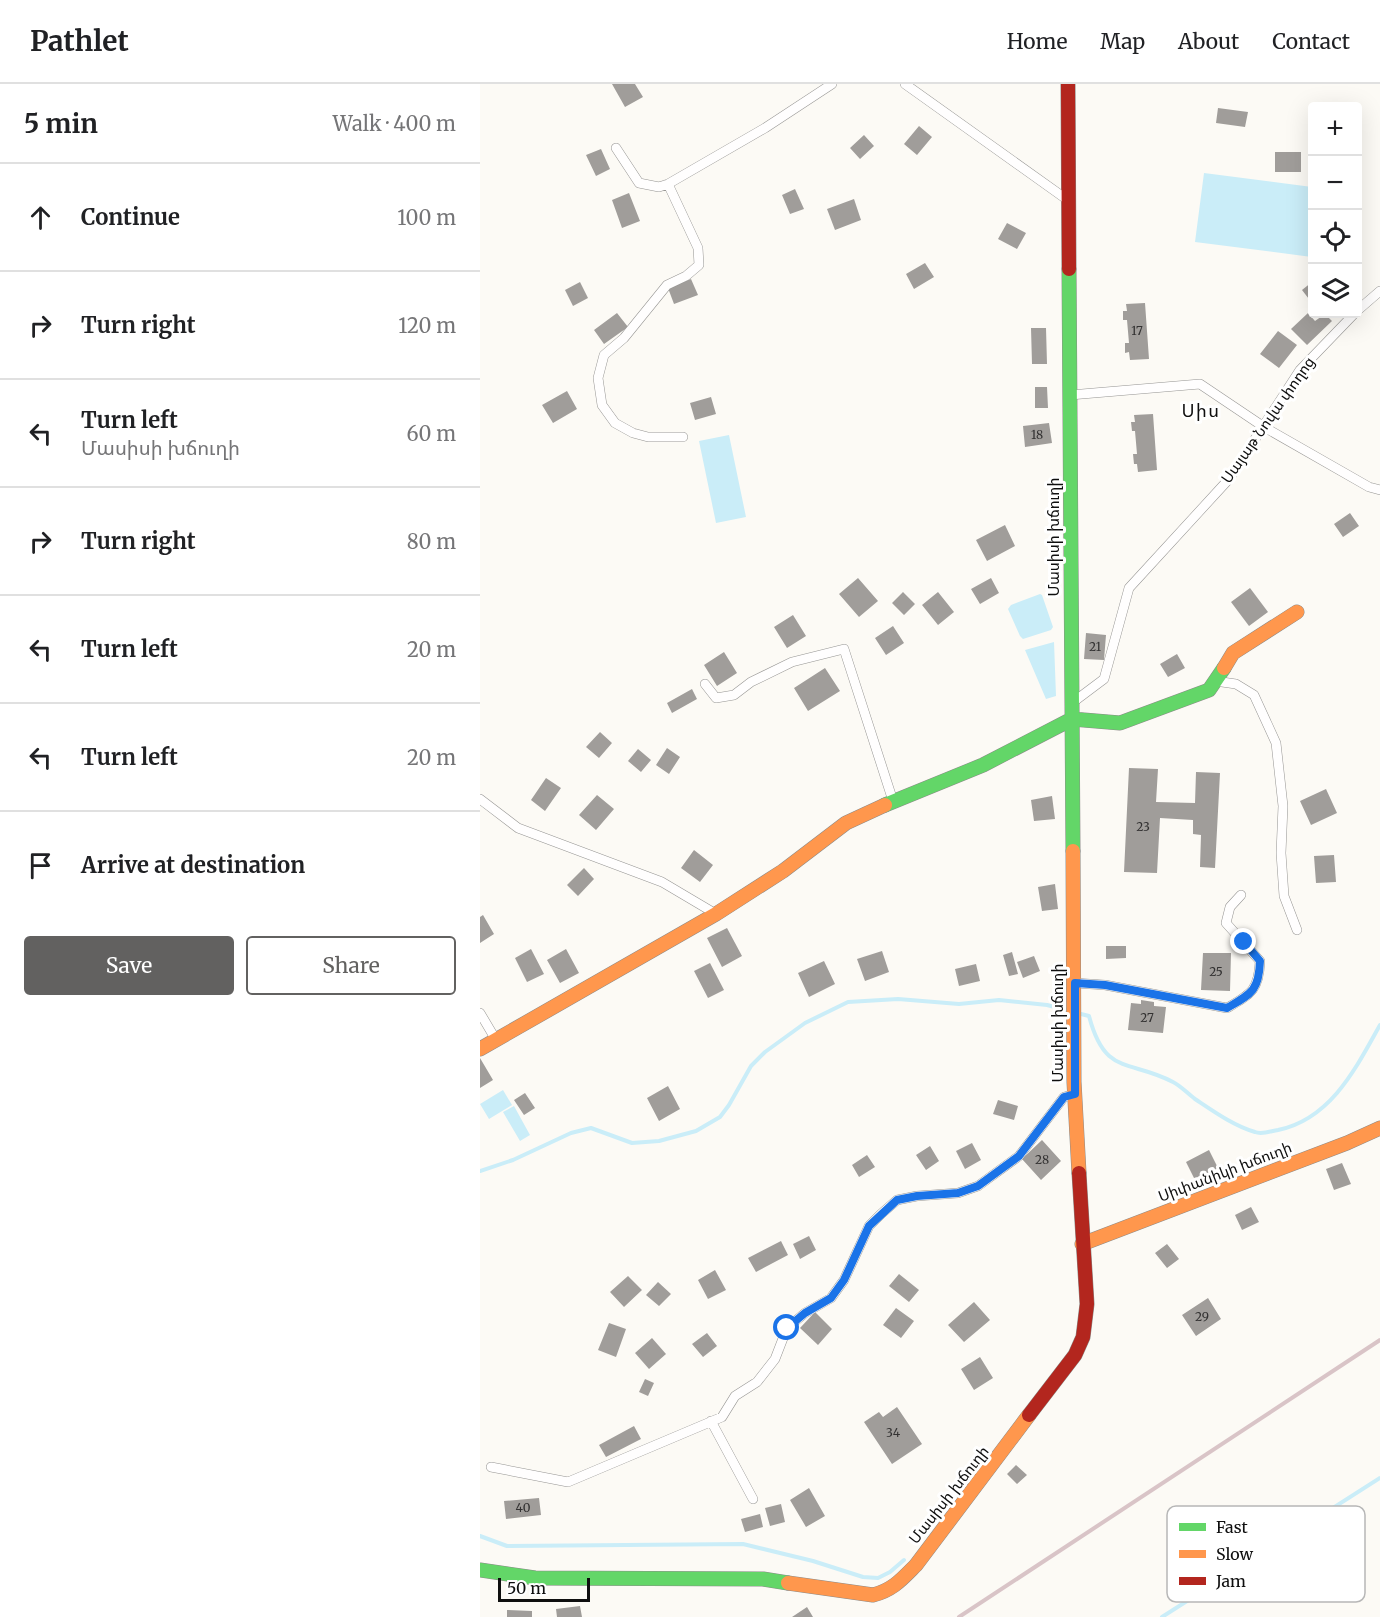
<!DOCTYPE html>
<html lang="en">
<head>
<meta charset="utf-8">
<style>
  :root { --surface:#fff; --page:#f6f6f6; --text:#202124; --muted:#757577; --line:#e0e0e0; --accent:#626160 }
  body { margin:0; font-family:Merriweather,"Noto Sans Armenian",serif; background:var(--page); color:var(--text) }
  .controls { position:absolute; right:18px; top:18px; display:grid; overflow:hidden; border-radius:6px; box-shadow:0 6px 24px #0002 }
  .controls button { width:54px; height:54px; display:grid; place-items:center; padding:0; border:0; border-bottom:2px solid var(--line); background:var(--surface); color:var(--text); font:30px sans-serif }
  .scale { position:absolute; left:18px; bottom:15px; width:92px; box-sizing:border-box; padding-left:6px; border:3px solid #0f0f0f; border-top:0; font-size:16px; line-height:21px; white-space:nowrap; color:#0f0f0f; -webkit-text-stroke:4px #fff; paint-order:stroke }
  .stop { position:absolute; width:18px; height:18px; margin:-14px; border:4px solid #1a73e8; border-radius:50%; background:#fff }
  .stop.end { background:#1a73e8; border-color:#fff; box-shadow:0 2px 6px #0008 }
  .list { margin:0; padding:0; list-style:none }
  h2 { display:flex; justify-content:space-between; align-items:center; height:78px; margin:0; padding:0 24px; font-size:26px }
  h2 small { font-size:20px; font-weight:400; color:var(--muted) }
  .list li { display:grid; grid-template-columns:39px 1fr auto; gap:18px; align-items:center; box-sizing:border-box; height:108px; padding:0 24px; border-top:2px solid var(--line) }
  .list b { display:block; font-size:22px; white-space:nowrap }
  .list p { margin:0; font-size:20px; white-space:nowrap; color:var(--muted) }
  .list em { font-size:20px; font-style:normal; color:var(--muted) }
  .actions { display:flex; gap:12px; padding:18px 24px }
  .actions a { flex:1; padding:14px 0; border:2px solid var(--accent); border-radius:6px; text-align:center; font-size:21px; color:var(--accent) }
  .actions .main { background:var(--accent); color:#fff }
  .icon { flex:none; width:33px; height:33px; fill:none; stroke:currentColor; stroke-width:2; stroke-linecap:round; stroke-linejoin:round }
  .map { position:relative; flex:none; width:900px; height:1533px; overflow:hidden }
  header { display:flex; align-items:center; gap:36px; box-sizing:border-box; height:84px; padding:0 30px; background:var(--surface); border-bottom:2px solid var(--line) }
  header strong { font-size:28px }
  nav { display:flex; gap:33px; margin-inline-start:auto; font-size:21px }
  main { display:flex }
  aside { flex:1; background:var(--surface) }
  .map>svg:first-child { display:block }
  .water { fill:#caedf8 }
  .lines { fill:none; stroke-linecap:round; stroke-linejoin:round }
  .stream { stroke:#caedf8; stroke-width:4 }
  .building { fill:#a09d9a }
  .street-casing { stroke:#969593; stroke-width:10 }
  .fast-casing { stroke:#8c8b89; stroke-width:15 }
  .slow-casing { stroke:#8c8b89; stroke-width:15 }
  .jam-casing { stroke:#8c8b89; stroke-width:15 }
  .street { stroke:#fffefe; stroke-width:9 }
  .fast { stroke:#63d668; stroke-width:14 }
  .slow { stroke:#ff974d; stroke-width:14 }
  .jam { stroke:#b3261e; stroke-width:14 }
  .rail { stroke:#d9c4c7; stroke-width:4 }
  .route { stroke:#1a73e8; stroke-width:8 }
  .labels { text-anchor:middle; stroke-width:6; stroke-linejoin:round; paint-order:stroke }
  .number-label { font-size:12px; fill:#333232 }
  .street-label { font-size:15px; fill:#0f0f0f; stroke:#fff }
  .quarter-label { font-size:18px; letter-spacing:1.5px; fill:#0f0f0f; stroke:#fff }
  .key { fill:#fff; stroke:#b7b7b7; stroke-width:1.5 }
  .key-label { font-size:16px; fill:#0f0f0f }
</style>
</head>
<body>
<header>
<strong>Pathlet</strong>
<nav><a>Home</a><a>Map</a><a>About</a><a>Contact</a></nav>
</header>
<main>
<aside>
<h2>5 min<small>Walk · 400 m</small></h2>
<ul class="list">
<li><svg class="icon" aria-label="ahead" viewBox="0 0 24 24"><path d="M12 20V5M6 11l6-6 6 6"/></svg><div><b>Continue</b></div><em>100 m</em></li>
<li><svg class="icon" aria-label="right" viewBox="0 0 24 24"><path d="M7 20v-9h11M14 6l5 5-5 5"/></svg><div><b>Turn right</b></div><em>120 m</em></li>
<li><svg class="icon" aria-label="left" viewBox="0 0 24 24"><path d="M17 20v-9H6M10 6l-5 5 5 5"/></svg><div><b>Turn left</b><p>Մասիսի խճուղի</p></div><em>60 m</em></li>
<li><svg class="icon" aria-label="right" viewBox="0 0 24 24"><path d="M7 20v-9h11M14 6l5 5-5 5"/></svg><div><b>Turn right</b></div><em>80 m</em></li>
<li><svg class="icon" aria-label="left" viewBox="0 0 24 24"><path d="M17 20v-9H6M10 6l-5 5 5 5"/></svg><div><b>Turn left</b></div><em>20 m</em></li>
<li><svg class="icon" aria-label="left" viewBox="0 0 24 24"><path d="M17 20v-9H6M10 6l-5 5 5 5"/></svg><div><b>Turn left</b></div><em>20 m</em></li>
<li><svg class="icon" aria-label="arrive" viewBox="0 0 24 24"><path d="M6 21V4h12l-3 4 3 4H6"/></svg><div><b>Arrive at destination</b></div></li>
</ul>
<div class="actions"><a class="main">Save</a><a>Share</a></div>
</aside>
<div class="map">
<svg width="900" height="1533" viewBox="0 0 900 1533">
  <rect width="100%" height="100%" fill="#fcfaf5"/>
  <path class="water" d="M724,89L832,103V173L715,158Z
    M249,351L266,433L236,439L219,357Z
    M560,510L562,511L573,543L571,546L543,555L540,552L528,525L531,521Z
    M574,558L576,612L566,615L545,566Z
    M23,1006L32,1021L9,1035L0,1020Z
    M34,1022L50,1051L40,1057L23,1028Z"/>
  <g class="lines">
    <path class="stream" d="M597,929L609,932C625,993 650,975 693,998C701,1002 708,1010 715,1015C733,1027 754,1042 775,1048C782,1051 791,1047 798,1046C851,1035 876,984 900,941
      M0,1087L33,1076L91,1049L111,1044L152,1059L179,1057L216,1047L240,1033L249,1021L271,982L285,968L325,939L368,918L418,915L479,920L519,916L567,921L590,927
      M0,1452L27,1462L263,1460L333,1477L383,1493L398,1494L410,1488L424,1476
      M682,1533L900,1394"/>
  </g>
  <path class="building" d="M132,0H155L163,13L145,23Z
    M738,24L768,28L765,43L736,39Z
    M439,42L452,53L437,71L424,60Z
    M384,51L394,62L380,75L370,64Z
    M121,65L130,85L116,92L106,71Z
    M795,68H821V88H795Z
    M315,105L324,125L310,130L302,111Z
    M149,109L160,137L142,144L132,116Z
    M374,115L381,136L355,146L347,125Z
    M527,139L546,149L537,165L518,155Z
    M445,179L454,193L434,205L426,190Z
    M211,195L218,211L194,220L188,204Z
    M100,198L108,214L93,222L85,206Z
    M832,198V219L822,206Z
    M665,219L669,275L650,276L649,268L645,269V259H649L647,236H643V227H647L646,220Z
    M137,229L148,243L124,260L114,246Z
    M828,229L835,237L845,230L852,237L827,261L811,245Z
    M551,244H566L567,280H552Z
    M798,247L817,261L799,284L780,270Z
    M555,303H567L568,324H555Z
    M87,307L97,325L73,339L62,321Z
    M231,313L236,330L215,336L210,319Z
    M673,330L677,386L658,388L657,380H654L653,370H657L655,347H652L651,338H655L654,331Z
    M569,339L572,359L545,363L543,342Z
    M870,429L879,442L863,453L854,440Z
    M525,441L535,462L507,477L496,456Z
    M378,494L398,517L379,533L359,510Z
    M511,494L519,509L500,520L491,505Z
    M770,504L788,528L769,542L751,518Z
    M423,508L435,520L424,531L412,519Z
    M458,508L474,528L458,541L442,521Z
    M313,531L326,552L307,564L294,543Z
    M413,542L424,559L406,571L395,554Z
    M606,549L626,551L624,576L604,575Z
    M244,568L257,589L237,602L224,581Z
    M697,570L705,584L688,593L680,580Z
    M345,584L360,607L328,627L314,604Z
    M212,605L217,615L192,629L187,619Z
    M120,648L132,659L119,674L106,663Z
    M187,664L200,673L189,690L176,681Z
    M158,665L171,676L161,688L148,677Z
    M649,684L678,685L676,718L715,719L716,688L740,689L735,784L720,783L721,751L713,750V736L680,734L677,789L644,788Z
    M66,694L81,704L65,727L51,716Z
    M846,705L857,729L831,741L820,717Z
    M117,711L134,725L116,746L99,731Z
    M572,712L575,735L554,737L551,716Z
    M214,766L233,781L220,798L201,784Z
    M854,771L856,798L836,799L834,772Z
    M104,784L114,795L98,812L87,801Z
    M575,800L578,825L562,827L558,803Z
    M3,831L14,850L0,859V833Z
    M247,844L262,872L242,883L227,854Z
    M626,862H646V874L626,875Z
    M51,865L64,890L47,898L35,874Z
    M86,865L99,889L80,899L67,876Z
    M402,867L409,888L385,897L377,875Z
    M532,868L538,890L529,892L523,871Z
    M723,869H751L750,907L721,906Z
    M554,872L560,887L543,894L537,878Z
    M344,877L355,900L329,913L318,889Z
    M230,879L244,906L228,914L214,887Z
    M496,880L500,897L479,902L475,885Z
    M661,916L674,918V922L686,923L683,949L648,946L651,919L661,920Z
    M0,974L13,996L0,1004Z
    M188,1002L200,1025L179,1037L167,1014Z
    M45,1009L55,1024L44,1031L34,1016Z
    M518,1016L538,1022L534,1036L513,1030Z
    M562,1056L581,1077L561,1096L542,1075Z
    M492,1059L501,1076L485,1085L476,1067Z
    M450,1062L459,1077L446,1086L436,1071Z
    M729,1066L738,1084L715,1096L706,1078Z
    M387,1071L395,1083L379,1093L372,1081Z
    M862,1079L871,1100L854,1106L846,1085Z
    M771,1123L779,1138L762,1146L755,1131Z
    M329,1152L336,1166L320,1175L313,1160Z
    M301,1157L308,1171L276,1188L268,1174Z
    M687,1160L699,1175L687,1184L675,1169Z
    M235,1186L246,1206L228,1215L218,1196Z
    M419,1190L439,1206L429,1218L409,1202Z
    M148,1192L162,1206L144,1223L130,1208Z
    M178,1198L191,1210L179,1222L166,1211Z
    M728,1214L741,1235L716,1252L702,1231Z
    M494,1218L510,1236L484,1258L468,1241Z
    M416,1224L434,1237L421,1254L403,1241Z
    M335,1228L352,1245L338,1261L320,1244Z
    M129,1239L146,1245L136,1273L118,1266Z
    M227,1249L237,1262L223,1273L212,1260Z
    M172,1254L186,1270L169,1285L155,1269Z
    M500,1273L513,1294L494,1306L481,1285Z
    M165,1295L174,1299L168,1312L159,1308Z
    M417,1323L442,1360L412,1380L384,1338L399,1328L403,1333Z
    M154,1342L161,1355L126,1373L119,1361Z
    M536,1381L547,1391L537,1400L527,1390Z
    M329,1404L345,1432L326,1443L310,1416Z
    M59,1414L61,1431L26,1435L24,1417Z
    M301,1420L305,1438L290,1442L285,1424Z
    M280,1430L283,1443L265,1448L261,1435Z
    M100,1522L102,1533H77L76,1525Z
    M327,1523L333,1533H312Z
    M27,1526L52,1527V1533H27Z"/>
  <g class="lines">
    <defs>
      <path id="street" d="M425,0L589,117
        M136,64L159,99L179,103L188,100L285,44L352,0
        M188,100L218,164L219,181L206,192L187,201L144,254L124,271L118,294L122,321L135,339L153,349L168,353H203
        M878,226L900,207
        M590,311L720,300L784,343L889,403L900,406
        M735,597L756,600L774,611L796,659L803,722L801,769L804,812L817,846
        M225,600L236,614L254,611L271,598L312,578L364,565L413,717
        M592,619L624,595L649,504L749,395L820,286L874,230
        M0,715L38,744L182,798L236,830
        M595,899L625,901L747,924C771,910 779,906 780,877L746,839L750,823L761,811
        M0,929L16,956
        M231,1337L273,1415
        M11,1383L88,1398L242,1333L255,1312L277,1298L295,1275L307,1244L325,1229L351,1214L364,1196L389,1142L401,1130L417,1116L437,1112L478,1109L498,1102L539,1072L584,1013L595,1010"/>
      <path id="fast" d="M589,185L593,767
        M405,721L503,681L592,635L640,639L729,606L744,584
        M0,1486L55,1494L283,1495L308,1499"/>
      <path id="slow" d="M744,584L753,569L817,528
        M593,767L594,998L599,1089
        M0,965L236,830L303,787L366,739L405,721
        M602,1160L867,1059L900,1044
        M308,1499L393,1511C413,1506 422,1495 436,1481L549,1331"/>
      <path id="jam" d="M588,0L589,185
        M549,1331L595,1271L603,1253L607,1220L599,1089"/>
    </defs>
    <use href="#street" class="street-casing"/>
    <use href="#fast" class="fast-casing"/>
    <use href="#slow" class="slow-casing"/>
    <use href="#jam" class="jam-casing"/>
    <use href="#street" class="street"/>
    <use href="#fast" class="fast"/>
    <use href="#slow" class="slow"/>
    <use href="#jam" class="jam"/>
    <path class="rail" d="M479,1533L900,1256"/>
  </g>
  <g class="lines">
    <path class="route" d="M307,1244L325,1229L351,1214L364,1196L389,1142L417,1116L437,1112L478,1109L498,1102L539,1072L584,1013L595,1010V899L625,901L747,924C771,910 779,907 780,877L764,858"/>
  </g>
  <g class="labels">
    <g class="number-label">
      <text x="657" y="251">17</text>
      <text x="557" y="355">18</text>
      <text x="615" y="567">21</text>
      <text x="663" y="747">23</text>
      <text x="736" y="892">25</text>
      <text x="667" y="938">27</text>
      <text x="562" y="1080">28</text>
      <text x="722" y="1237">29</text>
      <text x="413" y="1353">34</text>
      <text x="43" y="1428">40</text>
    </g>
    <g class="street-label">
      <text transform="translate(788 336) rotate(-55)" y="5">Սայաթ Նովա փողոց</text>
      <text transform="translate(574 453) rotate(-90)" y="5">Մասիսի խճուղի</text>
      <text transform="translate(578 939) rotate(-90)" y="5">Մասիսի խճուղի</text>
      <text transform="translate(745 1088) rotate(-21)" y="5">Սիփանիկի խճուղի</text>
      <text transform="translate(469 1411) rotate(-52)" y="5">Մասիսի խճուղի</text>
    </g>
    <g class="quarter-label">
      <text x="721" y="333">Սիս</text>
    </g>
  </g>
  <rect x="687" y="1422" width="198" height="96" rx="9" class="key"/>
  <rect x="699" y="1439" width="27" height="8" fill="#63d668"/>
  <rect x="699" y="1466" width="27" height="8" fill="#ff974d"/>
  <rect x="699" y="1493" width="27" height="8" fill="#b3261e"/>
  <g class="key-label">
    <text x="736" y="1449">Fast</text>
    <text x="736" y="1476">Slow</text>
    <text x="736" y="1503">Jam</text>
  </g>
</svg>
<div class="controls">
<button>+</button>
<button>−</button>
<button><svg class="icon" aria-label="locate" viewBox="0 0 24 24"><circle cx="12" cy="12" r="6"/><path d="M12 2v4M12 18v4M2 12h4M18 12h4"/></svg></button>
<button><svg class="icon" aria-label="layers" viewBox="0 0 24 24"><path d="M12 4l9 5-9 5-9-5zM3 14l9 5 9-5"/></svg></button>
</div>
<div class="scale">50 m</div>
<div class="stop" style="left:307px;top:1244px"></div>
<div class="stop end" style="left:764px;top:858px"></div>
</div>
</main>
</body>
</html>
